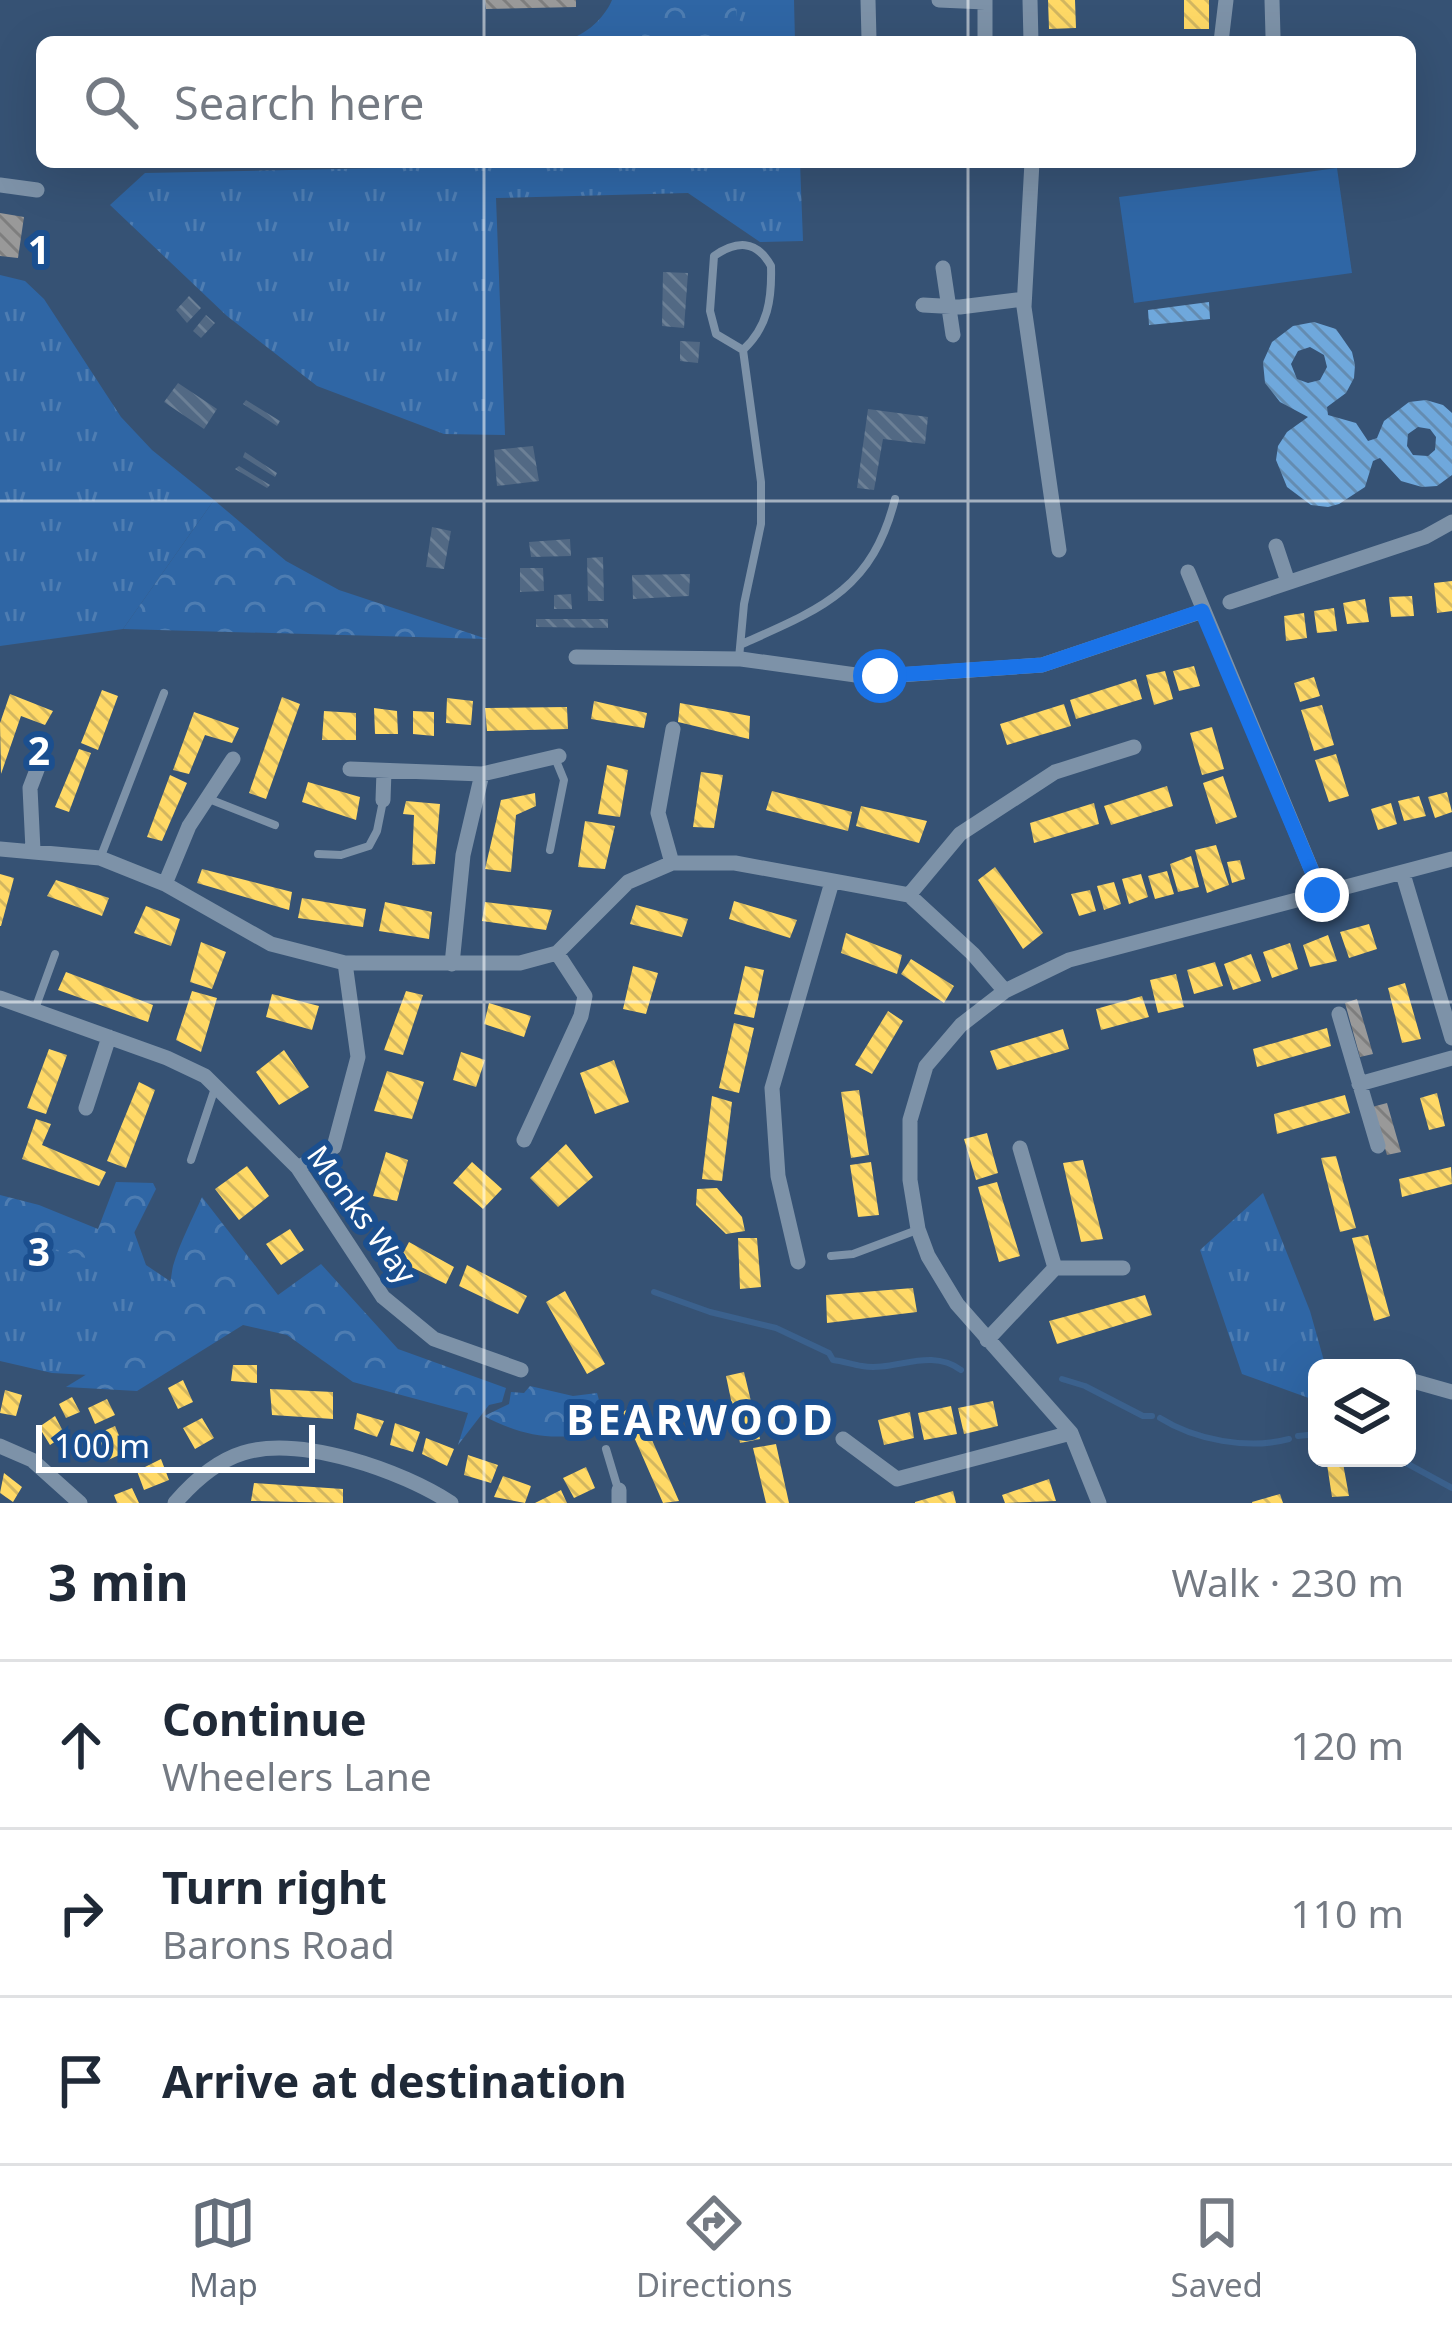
<!DOCTYPE html>
<html lang="en">
<head>
<meta charset="utf-8">
<style>
  :root { --surface:#fff; --page:#f2f2f3; --text:#1f2937; --muted:#747a83; --line:#e0e1e3; --accent:#646e7b }
  body { margin:0; font-family:"Noto Sans",sans-serif; background:var(--page); color:var(--text) }
  .controls { position:absolute; right:36px; bottom:36px; display:grid; overflow:hidden; border-radius:18px; box-shadow:0 12px 48px #0002 }
  .controls button { width:108px; height:108px; display:grid; place-items:center; padding:0; border:0; border-bottom:3px solid var(--line); background:var(--surface); color:var(--text); font:60px sans-serif }
  .scale { position:absolute; left:36px; bottom:30px; width:279px; box-sizing:border-box; padding-left:12px; border:6px solid #fff; border-top:0; font-size:33px; line-height:42px; white-space:nowrap; color:#fff; -webkit-text-stroke:9px #1b4f8f; paint-order:stroke }
  .stop { position:absolute; width:36px; height:36px; margin:-27px; border:9px solid #1a73e8; border-radius:50%; background:#fff }
  .stop.end { background:#1a73e8; border-color:#fff; box-shadow:0 3px 12px #0008 }
  .list { margin:0; padding:0; list-style:none }
  h2 { display:flex; justify-content:space-between; align-items:center; height:156px; margin:0; padding:0 48px; font-size:51px }
  h2 small { font-size:39px; font-weight:400; color:var(--muted) }
  .list li { display:grid; grid-template-columns:78px 1fr auto; gap:36px; align-items:center; box-sizing:border-box; height:168px; padding:0 48px; border-top:3px solid var(--line) }
  .list b { display:block; font-size:45px; white-space:nowrap }
  .list p { margin:0; font-size:39px; white-space:nowrap; color:var(--muted) }
  .list em { font-size:39px; font-style:normal; color:var(--muted) }
  .icon { flex:none; width:66px; height:66px; fill:none; stroke:currentColor; stroke-width:2; stroke-linecap:round; stroke-linejoin:round }
  .map { position:relative; flex:none; width:1452px; height:1503px; overflow:hidden }
  .search { position:absolute; background:var(--surface); box-shadow:0 12px 48px #0002; left:36px; right:36px; top:36px; height:132px; display:flex; align-items:center; gap:30px; box-sizing:border-box; padding:0 42px; border-radius:18px; color:var(--muted); font-size:45px }
  .sheet { height:660px; background:var(--surface) }
  nav { display:flex; justify-content:space-around; align-items:center; box-sizing:border-box; height:168px; border-top:3px solid var(--line); background:var(--surface); font-size:33px; color:var(--muted) }
  nav a { display:grid; justify-items:center; gap:6px }
  nav .on { color:var(--accent) }
  .map>svg:first-child { display:block }
  .grass { fill:url(#grass-tufts) }
  .forest { fill:url(#forest-crowns) }
  .pitch { fill:#2f66a5 }
  .homes { fill:url(#homes-back-hatch) }
  .schools { fill:url(#schools-back-hatch); fill-rule:evenodd }
  .industry { fill:url(#industry-back-hatch) }
  .lines { fill:none; stroke-linecap:round; stroke-linejoin:round }
  .stream { stroke:#3b618d; stroke-width:6 }
  .building { fill:url(#building-back-hatch) }
  .service { stroke:#7d92a8; stroke-width:8 }
  .minor { stroke:#7d92a8; stroke-width:15 }
  .route { stroke:#1a73e8; stroke-width:15 }
  .grid { fill:none; stroke:#fff; stroke-width:3; stroke-opacity:0.55 }
  .labels { text-anchor:middle; stroke-width:12; stroke-linejoin:round; paint-order:stroke }
  .street-label { font-size:30px; fill:#fff; stroke:#1b4f8f }
  .district-label { font-size:42px; font-weight:bold; letter-spacing:3px; fill:#fff; stroke:#1b4f8f }
  .grid-label { font-size:39px; text-anchor:middle; font-weight:bold; fill:#fff; stroke:#1b4f8f; stroke-width:12; stroke-linejoin:round; paint-order:stroke }
</style>
</head>
<body>
<div class="map">
<svg width="1452" height="1503" viewBox="0 0 1452 1503">
  <defs>
    <pattern id="grass-tufts" width="24" height="20" patternUnits="userSpaceOnUse" patternTransform="scale(3)"><rect width="24" height="20" fill="#2f66a5"/><path d="M3 7l-1-3M5 7V3M7 7l1-3M15 17l-1-3M17 17v-4M19 17l1-3" fill="none" stroke="#4e7db2"/></pattern>
    <pattern id="forest-crowns" width="20" height="18" patternUnits="userSpaceOnUse" patternTransform="scale(3)"><rect width="20" height="18" fill="#2f66a5"/><path d="M2 6a3 3 0 1 1 6 0M12 15a3 3 0 1 1 6 0" fill="none" stroke="#4e7db2"/></pattern>
    <pattern id="homes-back-hatch" width="6" height="6" patternUnits="userSpaceOnUse" patternTransform="scale(3)"><rect width="6" height="6" fill="#ffd966"/><path d="M-1 5l2 2M0 0l6 6M5-1l2 2" fill="none" stroke="#d2b660"/></pattern>
    <pattern id="schools-back-hatch" width="6" height="6" patternUnits="userSpaceOnUse" patternTransform="scale(3)"><rect width="6" height="6" fill="#6fa8dc"/><path d="M-1 5l2 2M0 0l6 6M5-1l2 2" fill="none" stroke="#648cb1"/></pattern>
    <pattern id="industry-back-hatch" width="6" height="6" patternUnits="userSpaceOnUse" patternTransform="scale(3)"><rect width="6" height="6" fill="#999"/><path d="M-1 5l2 2M0 0l6 6M5-1l2 2" fill="none" stroke="#7e7e7e"/></pattern>
    <pattern id="building-back-hatch" width="6" height="6" patternUnits="userSpaceOnUse" patternTransform="scale(3)"><rect width="6" height="6" fill="#526984"/><path d="M-1 5l2 2M0 0l6 6M5-1l2 2" fill="none" stroke="#6c8096"/></pattern>
  </defs>
  <rect width="100%" height="100%" fill="#365274"/>
  <path class="grass" d="M612,0H794L795,42H559C582,38 603,21 612,0Z
    M434,162H800L803,241L760,242L688,193L496,198L505,435L444,434L317,386L227,316L110,205L145,173L433,167Z
    M0,275L25,281L44,299L121,417L152,450L214,500L123,629L0,646Z
    M1263,1193L1310,1311L1326,1368H1317V1401L1242,1374L1200,1250Z
    M0,1206L97,1242L132,1226L146,1265L198,1300L107,1376L52,1373L0,1361Z"/>
  <path class="forest" d="M638,0H740L734,2L742,42H643Z
    M214,500L286,561L339,590L487,639L123,629Z
    M116,1182L153,1183L156,1189L122,1257L109,1265L0,1233V1195L39,1205L98,1229Z
    M202,1197L278,1295L321,1264L398,1349L506,1388L502,1402L489,1405L458,1445L468,1413L353,1382L287,1335L243,1325L137,1391L66,1387C105,1363 148,1337 167,1293C171,1285 171,1275 173,1266C180,1242 192,1220 202,1197Z
    M530,1386L573,1396L597,1393L607,1428C562,1443 525,1438 484,1416L509,1404L511,1392L524,1393Z"/>
  <path class="pitch" d="M1337,168L1352,273L1134,303L1119,197Z"/>
  <path class="homes" d="M1048,0H1075L1076,28L1049,29Z
    M1184,0H1209V29H1184Z
    M1452,581V611L1437,613L1434,583Z
    M1412,596L1414,616L1391,617L1389,597Z
    M1365,599L1369,622L1347,624L1343,603Z
    M1334,608L1337,631L1317,633L1314,611Z
    M1304,613L1307,638L1286,641L1284,616Z
    M1194,666L1200,686L1179,691L1173,671Z
    M1165,671L1173,699L1154,705L1146,675Z
    M1314,677L1320,696L1300,702L1294,683Z
    M1136,679L1142,699L1076,719L1070,700Z
    M102,690L118,696L98,750L81,743Z
    M10,694L53,711L45,725L21,716L1,774L0,723Z
    M282,697L300,704L266,799L249,793Z
    M447,698L473,701L471,725L446,723Z
    M594,701L647,713L644,728L591,719Z
    M680,703L750,716L749,739L678,722Z
    M1064,704L1071,726L1007,745L1000,724Z
    M1322,705L1334,745L1314,751L1301,710Z
    M567,707L568,729L487,731L485,708Z
    M374,708L397,711L398,734H375Z
    M324,711L356,713V740H322Z
    M413,711L434,712V736L413,734Z
    M194,712L239,728L232,743L205,735L189,774L173,770Z
    M1212,727L1224,769L1202,775L1190,733Z
    M79,749L91,753L69,812L55,807Z
    M1336,754L1349,796L1329,802L1315,760Z
    M607,765L628,770L620,817L598,814Z
    M701,772L723,775L714,828L693,827Z
    M170,775L187,783L162,841L147,837Z
    M1223,776L1237,817L1216,824L1203,783Z
    M308,782L360,797L356,820L302,802Z
    M1167,786L1173,806L1111,825L1104,806Z
    M772,791L852,812L848,831L766,810Z
    M1447,792L1452,812L1435,818L1428,797Z
    M535,793L536,806L516,815L511,872L485,869L501,800Z
    M1419,796L1426,816L1404,821L1398,801Z
    M406,801L440,804L435,864L412,865L414,815L403,814Z
    M1094,803L1099,824L1034,843L1030,823Z
    M1391,803L1397,824L1378,830L1371,809Z
    M861,806L927,821L919,843L856,826Z
    M585,821L615,826L605,869L578,867Z
    M1216,845L1229,885L1207,893L1195,850Z
    M1191,856L1199,887L1178,892L1170,864Z
    M1240,860L1245,879L1232,883L1227,862Z
    M995,867L1043,933L1023,949L978,880Z
    M202,869L292,892L289,910L197,883Z
    M1167,871L1174,894L1155,899L1148,876Z
    M0,874L14,878L1,926H0Z
    M1141,874L1148,897L1129,904L1122,879Z
    M56,880L109,898L102,916L47,896Z
    M1114,882L1121,904L1104,910L1097,886Z
    M1090,890L1096,911L1079,916L1071,894Z
    M302,898L366,909L363,927L298,918Z
    M734,901L797,920L790,938L729,919Z
    M385,902L432,912L429,939L379,931Z
    M485,902L552,910L546,930L482,921Z
    M636,905L688,919L682,937L630,924Z
    M146,906L180,919L171,946L134,933Z
    M1369,924L1377,949L1349,958L1340,932Z
    M846,933L902,955L897,974L841,953Z
    M1328,935L1337,961L1310,967L1303,945Z
    M201,942L226,952L212,989L190,982Z
    M1290,943L1298,969L1272,978L1263,952Z
    M1251,954L1261,981L1233,990L1224,964Z
    M911,959L954,986L944,1003L901,974Z
    M1215,962L1223,986L1194,994L1187,970Z
    M633,966L658,973L646,1014L623,1009Z
    M745,966L764,970L754,1018L734,1014Z
    M66,972L153,1005L148,1022L58,990Z
    M1176,974L1184,1007L1158,1013L1150,980Z
    M1405,983L1421,1039L1402,1043L1388,988Z
    M192,991L217,998L201,1052L176,1040Z
    M406,991L423,995L403,1055L384,1050Z
    M272,994L319,1006L312,1030L266,1017Z
    M1142,996L1149,1017L1101,1030L1096,1009Z
    M489,1003L531,1016L524,1037L484,1024Z
    M888,1011L903,1021L872,1074L855,1065Z
    M734,1023L754,1028L739,1093L719,1088Z
    M1327,1028L1331,1046L1257,1067L1253,1049Z
    M1063,1029L1069,1049L997,1070L990,1051Z
    M49,1049L67,1055L46,1114L27,1108Z
    M284,1050L309,1087L279,1105L256,1072Z
    M461,1052L485,1060L476,1087L453,1080Z
    M614,1060L629,1102L595,1114L580,1073Z
    M387,1071L424,1082L412,1119L374,1111Z
    M139,1082L155,1090L126,1168L107,1161Z
    M859,1090L869,1155L851,1158L841,1092Z
    M1437,1093L1445,1126L1429,1130L1420,1098Z
    M1345,1095L1350,1113L1277,1134L1274,1114Z
    M712,1096L732,1102L722,1181L702,1179Z
    M36,1119L51,1124L42,1145L106,1172L99,1186L22,1159Z
    M987,1133L998,1173L976,1180L964,1139Z
    M566,1144L593,1177L558,1207L530,1178Z
    M386,1152L408,1160L397,1201L373,1196Z
    M1336,1156L1356,1228L1340,1232L1321,1158Z
    M1083,1160L1103,1239L1081,1242L1063,1163Z
    M472,1162L502,1189L483,1209L453,1183Z
    M871,1162L879,1215L858,1217L850,1165Z
    M247,1166L269,1196L239,1220L215,1189Z
    M1451,1167L1452,1184L1402,1197L1399,1179Z
    M997,1182L1020,1256L999,1262L978,1187Z
    M717,1188L742,1217L745,1231L726,1234L696,1205L697,1189Z
    M290,1229L304,1250L281,1265L266,1244Z
    M1368,1235L1390,1316L1374,1321L1352,1238Z
    M738,1238H757L761,1287L740,1289Z
    M409,1242L454,1267L446,1284L399,1261Z
    M467,1265L527,1296L518,1314L459,1286Z
    M913,1288L917,1312L827,1323L826,1295Z
    M565,1291L605,1364L587,1374L546,1302Z
    M1145,1295L1152,1315L1057,1344L1049,1321Z
    M233,1365H257V1383L231,1381Z
    M744,1372L760,1439L740,1443L726,1376Z
    M183,1380L193,1402L178,1409L168,1388Z
    M270,1389L333,1392V1419L272,1415Z
    M5,1390L22,1395L16,1416L0,1413Z
    M72,1397L80,1412L66,1418L59,1404Z
    M107,1399L115,1415L95,1424L88,1408Z
    M993,1401L998,1426L964,1434L958,1408Z
    M636,1404L679,1501L663,1503L623,1412Z
    M951,1406L957,1434L924,1440L918,1413Z
    M910,1412L914,1438L884,1445L878,1420Z
    M357,1413L384,1421L377,1437L354,1429Z
    M55,1416L65,1435L50,1445L39,1427Z
    M202,1418L214,1438L195,1449L183,1428Z
    M395,1423L420,1432L413,1452L390,1445Z
    M115,1426L126,1452L108,1460L97,1434Z
    M426,1438L454,1449L447,1466L422,1454Z
    M776,1444L789,1503H766L753,1448Z
    M468,1455L498,1465L491,1483L464,1475Z
    M1326,1458H1342L1349,1496L1332,1497Z
    M161,1459L169,1480L144,1490L137,1471Z
    M586,1467L595,1488L574,1498L563,1478Z
    M4,1473L22,1487L13,1502L0,1493Z
    M503,1476L531,1486L525,1503L494,1497Z
    M1049,1479L1056,1501L1005,1503L1002,1495Z
    M254,1483L343,1489V1503L251,1501Z
    M132,1488L139,1503H117L114,1495Z
    M561,1490L567,1503H535Z
    M953,1491L956,1503H915V1502Z
    M1280,1494L1283,1503H1252V1502Z"/>
  <path class="schools" d="M1209,302L1210,319L1149,325L1148,310Z
    M1314,322L1336,329L1352,352L1355,365L1354,378L1346,393L1327,407L1328,415L1356,423L1368,441L1377,438L1384,421L1409,402L1426,400L1443,405L1452,413V475L1437,486L1422,487L1401,481L1380,458L1373,461L1365,487L1339,504L1328,507L1311,505L1287,487L1276,460L1278,446L1287,432L1308,417L1280,402L1265,383L1263,362L1272,342L1293,326ZM1310,347L1324,355L1327,367L1320,380L1308,383L1297,379L1291,364L1298,351ZM1418,427L1430,429L1436,437L1435,450L1428,456L1413,455L1407,446L1408,434Z"/>
  <path class="industry" d="M485,0H576V7L486,9Z
    M0,213L24,217L18,258L0,256Z
    M1357,999L1373,1054L1360,1057L1345,1003Z
    M1387,1103L1401,1152L1387,1155L1372,1107Z"/>
  <g class="lines">
    <path class="stream" d="M654,1292L710,1312L776,1328L829,1353L833,1360C843,1361 853,1365 862,1366C895,1372 929,1347 961,1370
      M1062,1379L1085,1386L1143,1416H1152
      M1160,1418C1195,1440 1248,1450 1289,1439
      M1298,1436L1317,1434
      M1397,1458L1452,1488"/>
  </g>
  <path class="building" d="M663,272L688,273L684,328L662,326Z
    M189,296L201,308L187,323L176,310Z
    M206,315L215,323L201,338L193,331Z
    M680,341L700,342L698,363L680,361Z
    M178,383L217,409L204,429L164,402Z
    M246,400L280,421L277,426L243,404Z
    M868,409L928,417L925,444L883,439L874,490L857,488Z
    M533,446L539,481L497,486L494,450Z
    M245,452L277,473L275,477L243,457Z
    M239,466L270,485L267,488L235,469Z
    M432,527L451,531L444,569L426,567Z
    M570,539L571,556L531,557L529,542Z
    M603,557L604,601H588L587,558Z
    M520,568H543L544,591L520,592Z
    M690,574L689,596L633,599L632,575Z
    M571,594L572,609H554V595Z
    M536,619H608V628L536,627Z"/>
  <g class="lines">
    <path class="service" d="M742,644C821,609 872,590 895,499
      M739,658L744,604L761,524V482L743,350L716,334L710,311L714,256C736,241 756,239 771,266C772,299 768,327 743,350
      M209,799L275,825
      M550,850L564,780L555,758
      M318,854L341,855L369,846L377,831L383,801
      M101,856L164,693
      M35,1009L55,954
      M191,1160L215,1088
      M831,1256L853,1254L917,1230
      M606,1449L618,1489"/>
    <path class="minor" d="M868,0L869,39
      M939,0L985,2
      M985,0V42
      M1030,0L1031,42
      M1272,0L1273,36
      M1221,42L1226,0
      M1032,162L1024,307L1059,550
      M0,185L37,190
      M943,268L953,335
      M923,305L960,307L1024,299
      M1276,546L1288,582
      M1188,572L1322,895
      M1230,602L1425,537L1452,522
      M576,657L741,659L870,677L1042,665L1203,611
      M350,769L482,774L559,756
      M383,800L384,771
      M0,849L100,858L165,884L271,944L345,963H520L557,953L628,882L672,863H735L909,895L973,954L1005,991
      M33,850L30,788L43,754
      M672,863L658,813L673,729
      M1403,874L1452,1038
      M165,884L189,826L233,759
      M909,895L960,834L1055,772L1134,747
      M452,964L463,855L482,774
      M0,998L167,1058L205,1076L298,1168L383,1297L434,1339L521,1370
      M1339,1014L1378,1146
      M1359,1084L1452,1058
      M86,1108L109,1037
      M524,1140L581,1016L585,996L557,953
      M298,1168L334,1147L358,1057L345,963
      M798,1262L778,1176L772,1088L832,882
      M1055,1268H1123
      M987,1340L1055,1268L1020,1148
      M1413,1381L1452,1392
      M843,1439L897,1479L1071,1433
      M0,1446L32,1460L80,1503
      M619,1490V1503
      M175,1503C193,1482 217,1461 243,1453C300,1435 403,1471 451,1503
      M1099,1503L1071,1433L957,1304L928,1256L918,1229L910,1180V1120L926,1066L961,1025L1005,991L1069,960L1452,859"/>
  </g>
  <g class="lines">
    <path class="route" d="M880,676L1042,665L1202,611L1322,895"/>
  </g>
  <path class="grid" d="M484,0V42M968,0V42M484,162V1503M968,162V1503M0,501H1452M0,1002H1452"/>
  <g class="labels">
    <g class="street-label">
      <text transform="translate(361 1215) rotate(54)" y="10">Monks Way</text>
    </g>
    <g class="district-label">
      <text x="701" y="1435">BEARWOOD</text>
    </g>
  </g>
  <g class="grid-label">
    <text x="39" y="264">1</text>
    <text x="39" y="765">2</text>
    <text x="39" y="1266">3</text>
  </g>
</svg>
<div class="controls">
<button><svg class="icon" aria-label="layers" viewBox="0 0 24 24"><path d="M12 4l9 5-9 5-9-5zM3 14l9 5 9-5"/></svg></button>
</div>
<div class="scale">100 m</div>
<div class="stop" style="left:880px;top:676px"></div>
<div class="stop end" style="left:1322px;top:895px"></div>
<div class="search"><svg class="icon" aria-label="search" viewBox="0 0 24 24"><circle cx="10" cy="10" r="6"/><path d="M15 15l6 6"/></svg>Search here</div>
</div>
<section class="sheet">
<h2>3 min<small>Walk · 230 m</small></h2>
<ul class="list">
<li><svg class="icon" aria-label="ahead" viewBox="0 0 24 24"><path d="M12 20V5M6 11l6-6 6 6"/></svg><div><b>Continue</b><p>Wheelers Lane</p></div><em>120 m</em></li>
<li><svg class="icon" aria-label="right" viewBox="0 0 24 24"><path d="M7 20v-9h11M14 6l5 5-5 5"/></svg><div><b>Turn right</b><p>Barons Road</p></div><em>110 m</em></li>
<li><svg class="icon" aria-label="arrive" viewBox="0 0 24 24"><path d="M6 21V4h12l-3 4 3 4H6"/></svg><div><b>Arrive at destination</b></div></li>
</ul>
</section>
<nav>
<a class="on"><svg class="icon" aria-label="map" viewBox="0 0 24 24"><path d="M3 6l6-2 6 2 6-2v14l-6 2-6-2-6 2zM9 4v14M15 6v14"/></svg>Map</a>
<a><svg class="icon" aria-label="directions" viewBox="0 0 24 24"><path d="M12 3l9 9-9 9-9-9zM9 14v-3h6M13 9l2 2-2 2"/></svg>Directions</a>
<a><svg class="icon" aria-label="saved" viewBox="0 0 24 24"><path d="M7 4h10v16l-5-4-5 4z"/></svg>Saved</a>
</nav>
</body>
</html>
